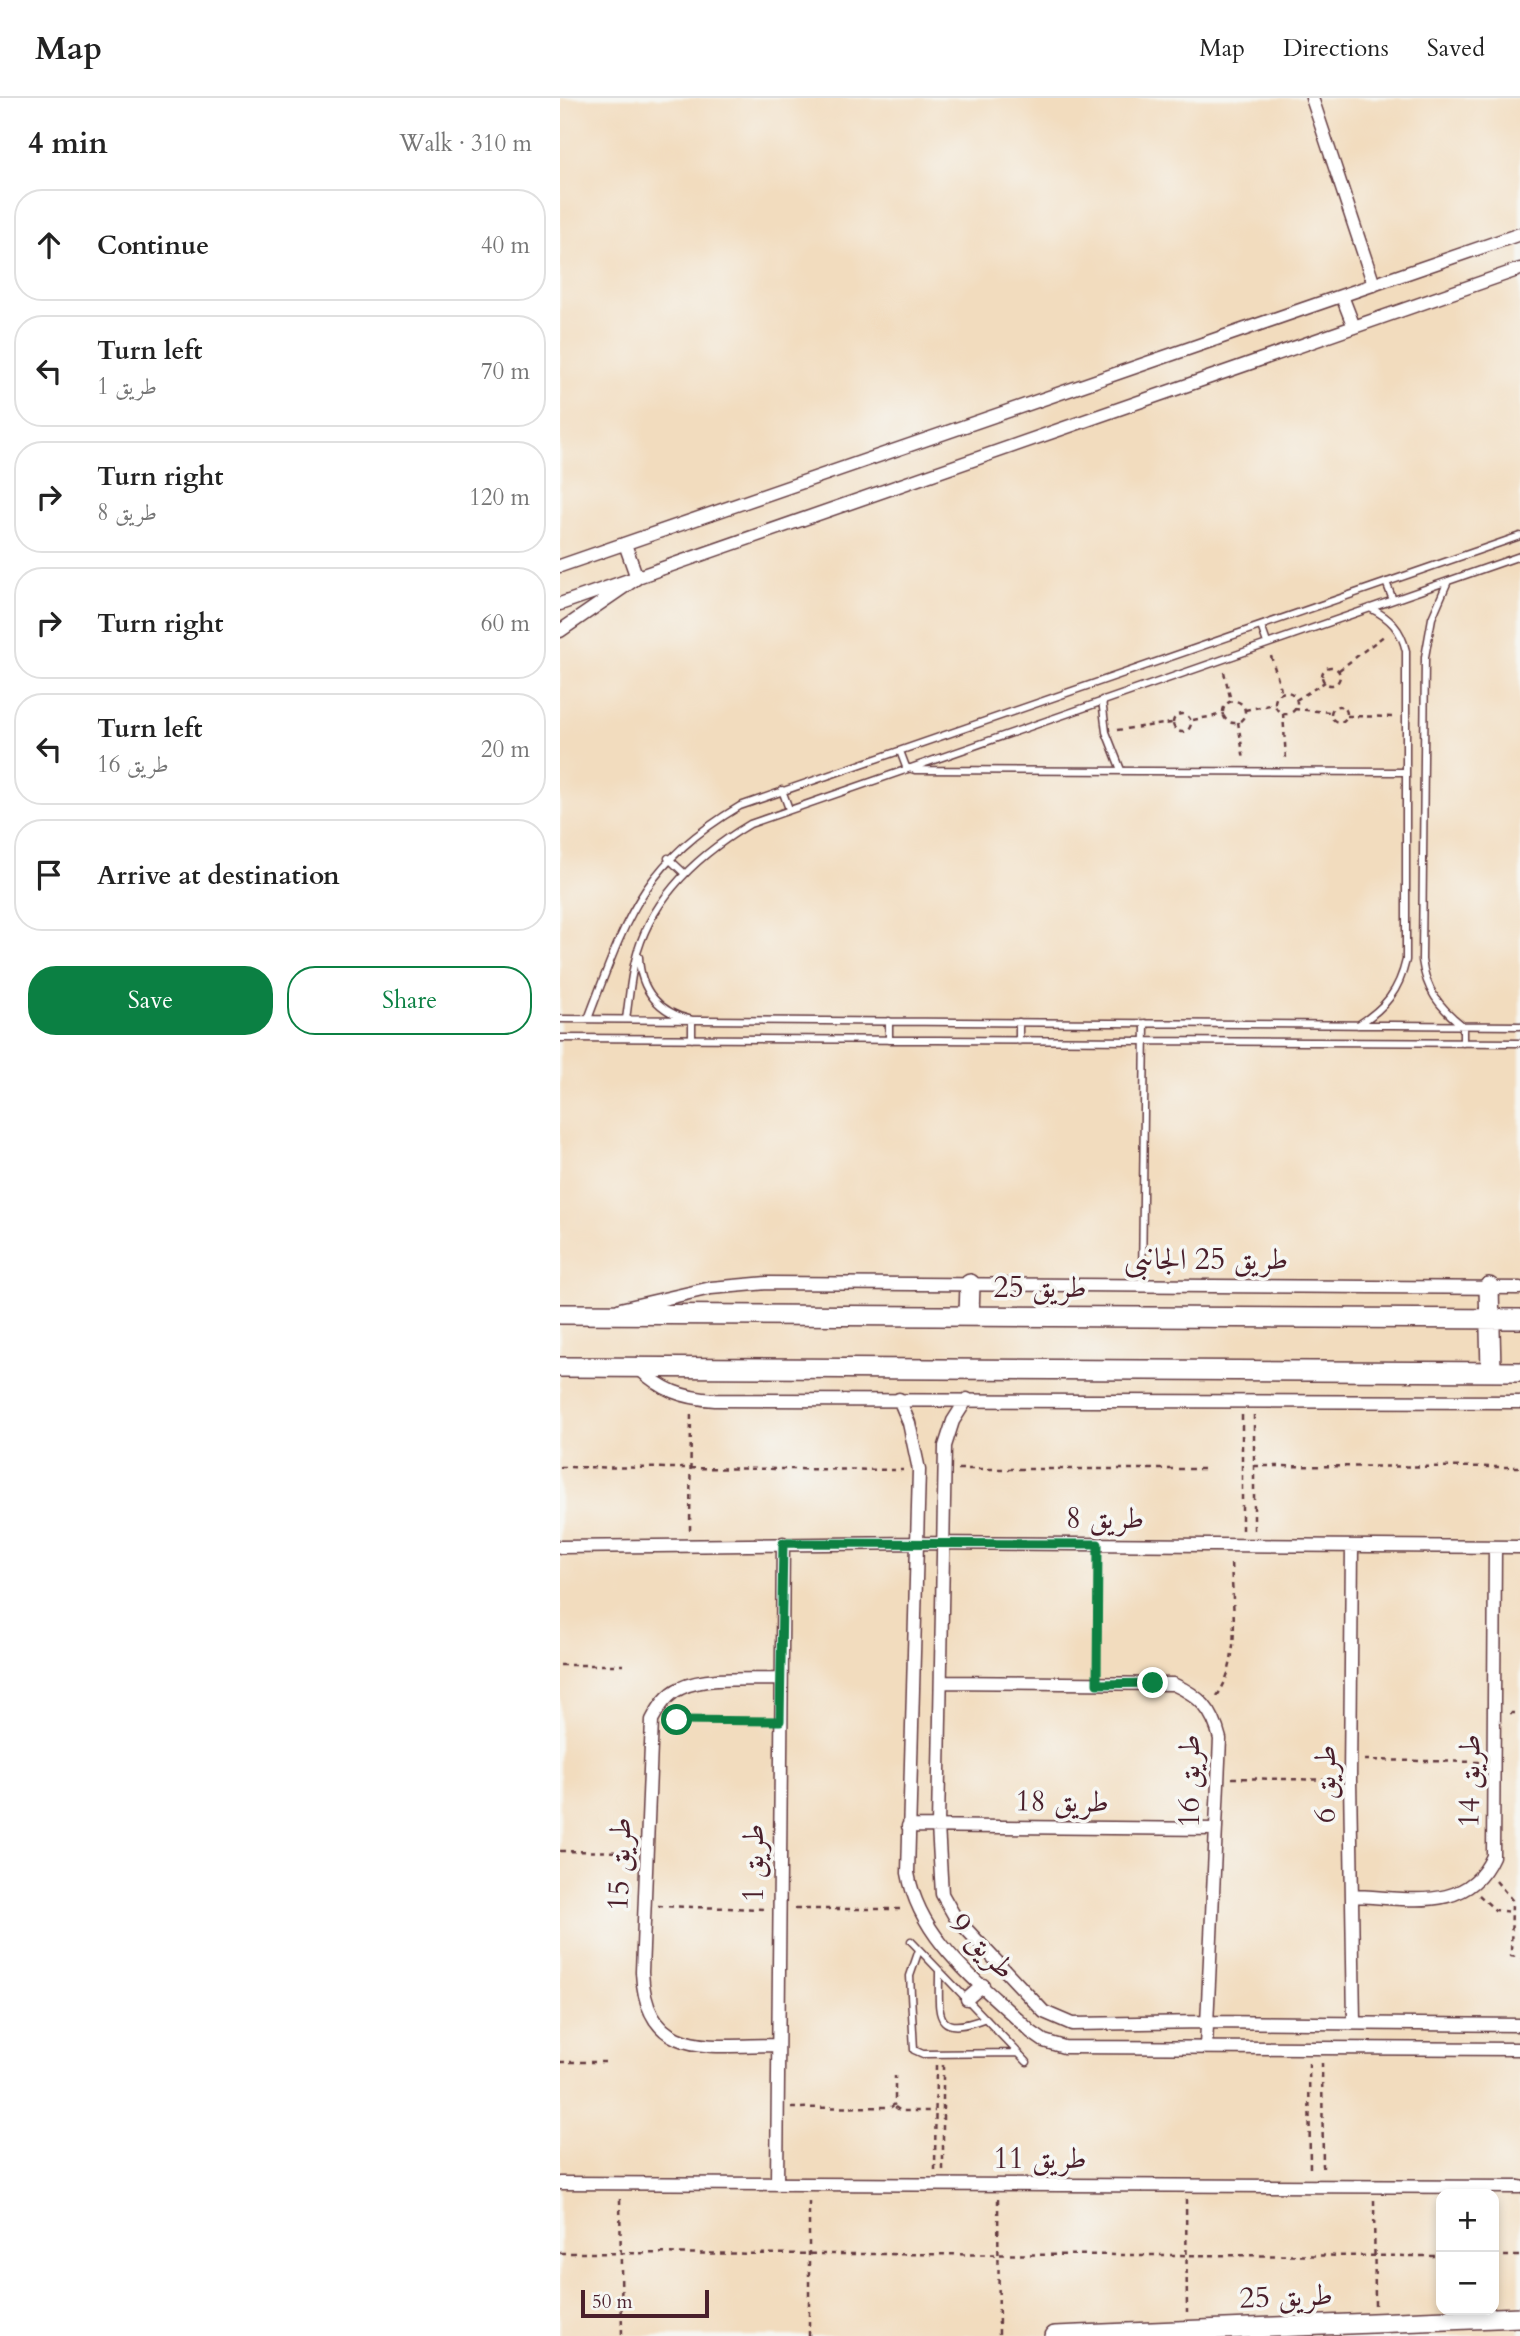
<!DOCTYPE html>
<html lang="en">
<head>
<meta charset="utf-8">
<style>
  :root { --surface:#fff; --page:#f2f2f2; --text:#222; --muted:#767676; --line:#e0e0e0; --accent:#0b8043 }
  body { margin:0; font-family:Cardo,Amiri,serif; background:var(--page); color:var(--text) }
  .controls { position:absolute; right:21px; bottom:21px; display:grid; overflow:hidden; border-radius:14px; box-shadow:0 4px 10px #0003 }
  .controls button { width:63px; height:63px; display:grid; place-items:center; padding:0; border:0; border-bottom:2px solid var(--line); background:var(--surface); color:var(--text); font:35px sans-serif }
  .scale { position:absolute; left:21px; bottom:18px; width:128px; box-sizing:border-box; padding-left:7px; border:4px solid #4a1f2b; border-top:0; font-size:19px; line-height:24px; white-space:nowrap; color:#4a1f2b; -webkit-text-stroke:5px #f6f6f2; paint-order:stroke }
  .stop { position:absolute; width:21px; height:21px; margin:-16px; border:5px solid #0b8043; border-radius:50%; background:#fff }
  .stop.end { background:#0b8043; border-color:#fff; box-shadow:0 2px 7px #0008 }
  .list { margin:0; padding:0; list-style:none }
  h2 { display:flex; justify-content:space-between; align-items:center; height:91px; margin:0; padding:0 28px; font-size:30px }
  h2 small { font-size:23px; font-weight:400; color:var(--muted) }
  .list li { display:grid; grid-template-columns:46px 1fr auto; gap:21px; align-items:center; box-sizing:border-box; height:112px; margin:0 14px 14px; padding:0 14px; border:2px solid var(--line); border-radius:28px }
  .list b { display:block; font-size:26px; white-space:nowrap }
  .list p { margin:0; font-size:23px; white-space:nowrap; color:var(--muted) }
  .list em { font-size:23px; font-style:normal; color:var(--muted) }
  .actions { display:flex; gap:14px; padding:21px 28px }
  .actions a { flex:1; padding:16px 0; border:2px solid var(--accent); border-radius:28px; text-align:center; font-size:24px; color:var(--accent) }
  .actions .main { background:var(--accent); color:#fff }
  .icon { flex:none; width:38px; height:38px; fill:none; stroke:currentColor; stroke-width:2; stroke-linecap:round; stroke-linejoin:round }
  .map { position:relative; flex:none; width:960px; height:2238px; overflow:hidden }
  header { display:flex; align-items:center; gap:42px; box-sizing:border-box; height:98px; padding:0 35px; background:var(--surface); border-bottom:2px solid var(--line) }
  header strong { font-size:33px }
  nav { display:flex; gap:38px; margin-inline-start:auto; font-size:24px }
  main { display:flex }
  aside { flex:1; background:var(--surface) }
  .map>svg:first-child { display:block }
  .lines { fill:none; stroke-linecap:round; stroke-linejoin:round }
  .lane-casing { stroke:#633b41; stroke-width:9 }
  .street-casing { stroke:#633b41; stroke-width:15 }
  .secondary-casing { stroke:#633b41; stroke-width:22 }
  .path { stroke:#633b41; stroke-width:2.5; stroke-dasharray:5 5; stroke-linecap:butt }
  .lane { stroke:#fff; stroke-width:6 }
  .street { stroke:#fff; stroke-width:12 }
  .secondary { stroke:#fff; stroke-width:19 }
  .route { stroke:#0b8043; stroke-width:9 }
  .labels { text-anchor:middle; stroke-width:7; stroke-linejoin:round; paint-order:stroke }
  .street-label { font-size:30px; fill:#4a1f2b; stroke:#f6f6f2 }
</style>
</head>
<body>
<header>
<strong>Map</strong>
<nav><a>Map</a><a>Directions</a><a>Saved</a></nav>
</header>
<main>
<aside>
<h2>4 min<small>Walk · 310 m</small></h2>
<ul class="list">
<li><svg class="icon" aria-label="ahead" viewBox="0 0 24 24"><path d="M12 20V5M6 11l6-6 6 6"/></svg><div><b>Continue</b></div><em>40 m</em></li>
<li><svg class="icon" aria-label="left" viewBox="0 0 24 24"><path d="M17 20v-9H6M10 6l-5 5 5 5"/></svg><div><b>Turn left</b><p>طريق 1</p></div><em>70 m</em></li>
<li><svg class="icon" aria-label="right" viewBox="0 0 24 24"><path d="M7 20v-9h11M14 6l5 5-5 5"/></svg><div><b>Turn right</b><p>طريق 8</p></div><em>120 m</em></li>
<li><svg class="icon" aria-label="right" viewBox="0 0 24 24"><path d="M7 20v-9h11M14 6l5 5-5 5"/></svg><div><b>Turn right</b></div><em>60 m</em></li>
<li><svg class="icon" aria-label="left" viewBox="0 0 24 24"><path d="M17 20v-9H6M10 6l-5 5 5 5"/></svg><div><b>Turn left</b><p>طريق 16</p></div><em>20 m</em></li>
<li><svg class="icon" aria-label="arrive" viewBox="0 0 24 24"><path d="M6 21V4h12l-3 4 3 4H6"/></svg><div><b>Arrive at destination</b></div></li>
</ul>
<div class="actions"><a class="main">Save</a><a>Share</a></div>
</aside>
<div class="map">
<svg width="960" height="2238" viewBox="0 0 960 2238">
  <rect width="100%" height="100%" fill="#f6f6f2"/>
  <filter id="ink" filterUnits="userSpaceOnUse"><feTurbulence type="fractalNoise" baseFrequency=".0143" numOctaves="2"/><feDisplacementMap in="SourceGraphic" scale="14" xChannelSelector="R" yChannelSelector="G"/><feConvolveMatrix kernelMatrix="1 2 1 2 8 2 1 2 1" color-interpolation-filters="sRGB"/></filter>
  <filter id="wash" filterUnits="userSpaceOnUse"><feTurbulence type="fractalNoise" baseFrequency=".00686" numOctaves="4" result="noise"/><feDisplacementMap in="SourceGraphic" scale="28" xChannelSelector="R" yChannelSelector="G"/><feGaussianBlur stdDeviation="1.57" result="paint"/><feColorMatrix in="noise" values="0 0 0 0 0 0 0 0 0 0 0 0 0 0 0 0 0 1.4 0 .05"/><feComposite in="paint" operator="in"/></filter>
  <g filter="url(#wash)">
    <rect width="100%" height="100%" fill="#f2dcbe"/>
  </g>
  <g filter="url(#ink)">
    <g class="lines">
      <defs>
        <path id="lane" d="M888,483L872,520L865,559L862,862C866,892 879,909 903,928V945
          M826,484L833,502
          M701,528L707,545
          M542,602L546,634L561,672
          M340,653L346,669L355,672L846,674
          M222,692L229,711
          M108,760L124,775
          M79,859C80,892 99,915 132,922V941
          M0,921L960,928
          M28,921C67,819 81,767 180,708L960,438
          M66,921C69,902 70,882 75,863C90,800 138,757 190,726L960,458
          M798,927C825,910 839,893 846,862V553C841,531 830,520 810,510
          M0,940L960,945
          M329,942V923
          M459,943V924
          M582,1187L585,925
          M351,1843L467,1964
          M359,1852L350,1878L354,1952L363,1956L459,1955
          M379,1874C379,1918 373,1940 426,1920"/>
        <path id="street" d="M752,0L814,187
          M782,198L794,229
          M0,468L960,136
          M0,506L960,171
          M0,533L77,480L65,446
          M60,1211L151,1190L207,1185L960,1190
          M78,1270C102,1292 122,1300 155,1302L960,1304
          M339,1301L349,1325L359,1372L348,1775C360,1844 423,1887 471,1934L484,1943L504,1949L960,1951
          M407,1301L393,1323L385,1348L378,1728L382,1796L395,1819L484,1914L512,1926L647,1924L960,1927
          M792,1448L790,1682L794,1924
          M0,1449L359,1445L960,1449
          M382,1584L613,1586C640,1598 653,1612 660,1641L646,1949
          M348,1728L656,1731
          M792,1798C846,1799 907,1817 933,1758L935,1449
          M407,1901L423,1887
          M218,1947C151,1947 86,1963 82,1874L92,1622C99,1609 107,1596 121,1590C146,1578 193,1582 221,1581
          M0,2085L960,2089
          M217,2085L223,1445"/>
        <path id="secondary" d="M929,1189L931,1273
          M0,1216L960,1221
          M409,1218L410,1186
          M0,1269L960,1274
          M495,2238L960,2219"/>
      </defs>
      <use href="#lane" class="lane-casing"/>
      <use href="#street" class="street-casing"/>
      <use href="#secondary" class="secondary-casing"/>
      <path class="path" d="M711,558L722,595
        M762 578a9 9 0 1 1 18 0a9 9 0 1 1-18 0Z
        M779,572L825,537
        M664,574L671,603
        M715 605a11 11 0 1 1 22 0a11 11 0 1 1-22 0Z
        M736,602L765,584
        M663 614a11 11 0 1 1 22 0a11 11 0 1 1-22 0Z
        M771 616a8 8 0 1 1 16 0a8 8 0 1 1-16 0Z
        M734,611L769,614
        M685,612L715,606
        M723,615L726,661
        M613 625a9 9 0 1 1 18 0a9 9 0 1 1-18 0Z
        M787,618L836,619
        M633,622L664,616
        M678,624L684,662
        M557,632L612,625
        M682,1317V1433
        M694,1317V1433
        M694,1368L960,1369
        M0,1369L343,1372
        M398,1371H643
        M130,1432L131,1313
        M0,1567H63
        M537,1572V1460
        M657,1598C682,1562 672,1505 671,1462
        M950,1615H960
        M109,1622L207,1623
        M804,1662L920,1664
        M672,1680L777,1682
        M0,1753L74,1754
        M936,1783L952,1802L951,1858L960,1860
        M919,1797L935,1812L951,1814
        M98,1808L203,1811
        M235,1811H343
        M0,1964H50
        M749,1965L750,2074
        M762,1965L763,2074
        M335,2009L341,2013H375
        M231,2010L331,2009L335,2006V1978
        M375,2072L376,1967
        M383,2072V1967
        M60,2101L62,2238
        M438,2101L439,2238
        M626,2101L627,2214
        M814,2102L815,2207
        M0,2155L881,2158
        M934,2158H960
        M249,2238V2101"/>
      <use href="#lane" class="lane"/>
      <use href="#street" class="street"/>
      <use href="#secondary" class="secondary"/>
    </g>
  </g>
  <g class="lines" filter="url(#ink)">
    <path class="route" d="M117,1622L220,1623L223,1445L538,1446L537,1586L593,1585"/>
  </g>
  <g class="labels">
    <g class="street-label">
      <text x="646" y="1171">طريق 25 الجانبى</text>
      <text x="480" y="1199">طريق 25</text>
      <text x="545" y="1430">طريق 8</text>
      <text transform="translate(629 1683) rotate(-90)" y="10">طريق 16</text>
      <text transform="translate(909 1683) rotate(-89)" y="10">طريق 14</text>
      <text transform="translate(765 1686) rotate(-90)" y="10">طريق 6</text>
      <text transform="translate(502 1703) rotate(1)" y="10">طريق 18</text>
      <text transform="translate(193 1765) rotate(-90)" y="10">طريق 1</text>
      <text transform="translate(59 1766) rotate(-88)" y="10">طريق 15</text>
      <text transform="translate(423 1848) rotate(46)" y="10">طريق 9</text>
      <text x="480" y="2070">طريق 11</text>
      <text transform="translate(726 2198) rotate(-2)" y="10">طريق 25</text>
    </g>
  </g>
</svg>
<div class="controls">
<button>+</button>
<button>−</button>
</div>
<div class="scale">50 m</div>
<div class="stop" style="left:117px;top:1622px"></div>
<div class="stop end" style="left:593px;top:1585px"></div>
</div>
</main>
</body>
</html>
